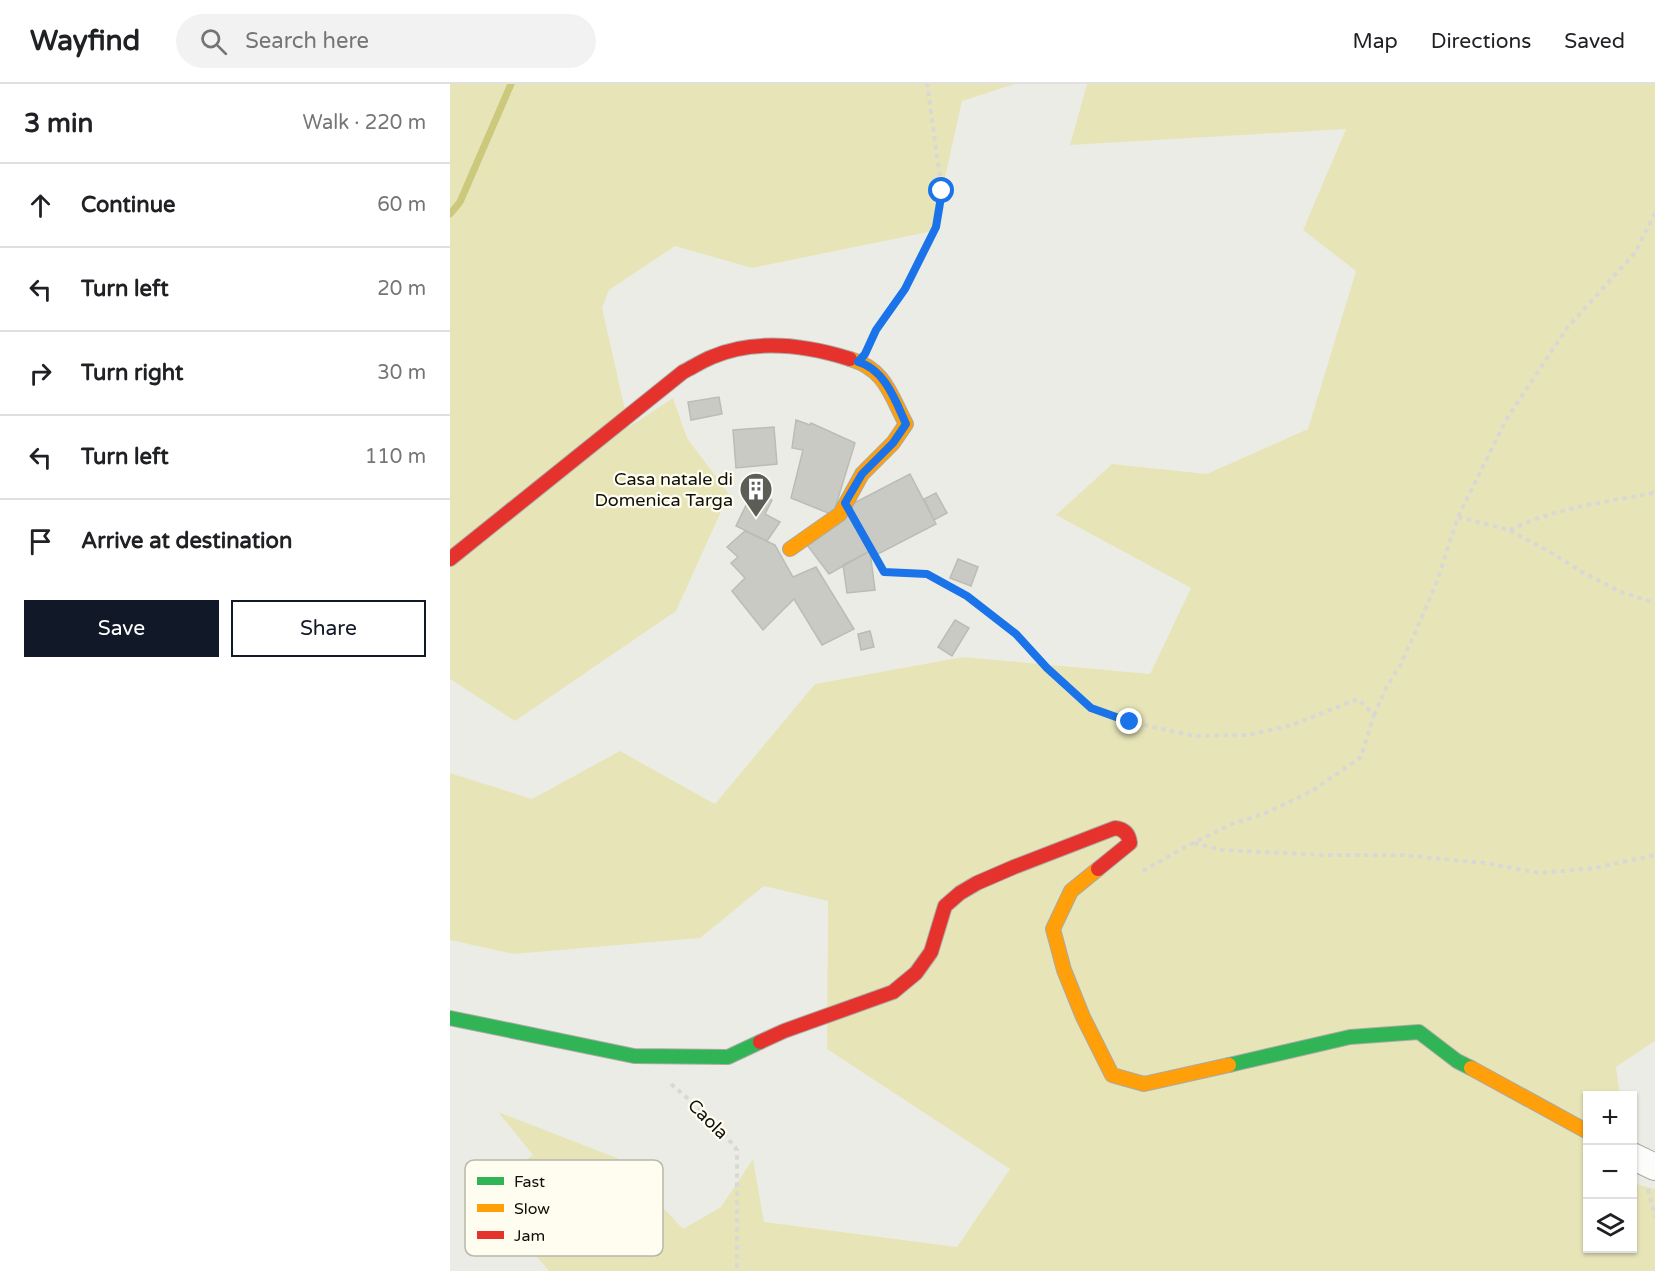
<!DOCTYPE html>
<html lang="en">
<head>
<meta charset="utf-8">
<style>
  :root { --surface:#fff; --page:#f2f2f2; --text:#202124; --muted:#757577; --line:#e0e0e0; --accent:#111827 }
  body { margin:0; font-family:"Varela Round",sans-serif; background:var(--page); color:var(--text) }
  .controls { position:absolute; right:18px; bottom:18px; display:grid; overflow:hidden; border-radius:0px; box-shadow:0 2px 4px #0004 }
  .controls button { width:54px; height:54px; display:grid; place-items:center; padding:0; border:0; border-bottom:2px solid var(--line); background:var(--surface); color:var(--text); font:30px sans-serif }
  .stop { position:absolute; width:18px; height:18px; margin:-14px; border:4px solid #1a73e8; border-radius:50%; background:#fff }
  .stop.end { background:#1a73e8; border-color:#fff; box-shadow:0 2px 6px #0008 }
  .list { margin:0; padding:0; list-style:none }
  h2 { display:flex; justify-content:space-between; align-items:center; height:78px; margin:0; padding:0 24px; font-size:26px }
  h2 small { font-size:20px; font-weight:400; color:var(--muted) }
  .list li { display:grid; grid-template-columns:39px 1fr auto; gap:18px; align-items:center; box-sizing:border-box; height:84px; padding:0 24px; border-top:2px solid var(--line) }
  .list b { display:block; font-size:22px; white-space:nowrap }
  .list em { font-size:20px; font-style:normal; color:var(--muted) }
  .actions { display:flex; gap:12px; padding:18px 24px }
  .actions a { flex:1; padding:14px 0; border:2px solid var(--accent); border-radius:0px; text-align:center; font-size:21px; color:var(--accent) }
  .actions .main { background:var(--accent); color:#fff }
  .icon { flex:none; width:33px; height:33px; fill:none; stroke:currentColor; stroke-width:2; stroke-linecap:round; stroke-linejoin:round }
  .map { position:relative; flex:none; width:1205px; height:1187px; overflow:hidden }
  header { display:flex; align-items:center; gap:36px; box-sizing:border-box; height:84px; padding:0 30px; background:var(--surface); border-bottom:2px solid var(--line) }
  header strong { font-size:28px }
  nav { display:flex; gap:33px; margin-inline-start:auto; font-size:21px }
  .search { width:420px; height:54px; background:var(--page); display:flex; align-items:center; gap:15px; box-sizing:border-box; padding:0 21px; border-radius:33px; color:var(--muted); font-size:22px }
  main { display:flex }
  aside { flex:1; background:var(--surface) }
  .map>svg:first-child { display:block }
  .green { fill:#e7e5b8 }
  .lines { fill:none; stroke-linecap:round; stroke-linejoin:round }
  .stream { stroke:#ccc87c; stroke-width:7 }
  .building { fill:#cacac5; stroke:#bcbcb7; stroke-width:1.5 }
  .street-casing { stroke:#aaa9a5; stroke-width:28 }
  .fast-casing { stroke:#aaa9a5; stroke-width:16 }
  .slow-casing { stroke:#aaa9a5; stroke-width:16 }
  .jam-casing { stroke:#aaa9a5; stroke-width:16 }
  .path { stroke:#d8d8d5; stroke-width:4; stroke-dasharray:4.5 4.5; stroke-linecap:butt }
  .street { stroke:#fcfcfb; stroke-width:26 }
  .fast { stroke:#30b455; stroke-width:14 }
  .slow { stroke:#ff9f0a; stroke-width:14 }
  .jam { stroke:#e5322d; stroke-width:14 }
  .route { stroke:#1a73e8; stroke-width:8 }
  .labels { text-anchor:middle; stroke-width:4.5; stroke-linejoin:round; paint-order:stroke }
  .poi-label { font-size:18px; fill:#10100b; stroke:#fefdef; text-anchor:end }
  .street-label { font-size:18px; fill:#10100b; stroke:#fefdef }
  .key { fill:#fefdef; stroke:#b7b6ab; stroke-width:1.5 }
  .key-label { font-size:16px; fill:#10100b }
</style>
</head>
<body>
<header>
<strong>Wayfind</strong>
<div class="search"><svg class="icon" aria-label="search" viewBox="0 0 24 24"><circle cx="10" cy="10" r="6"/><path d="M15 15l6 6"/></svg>Search here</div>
<nav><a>Map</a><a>Directions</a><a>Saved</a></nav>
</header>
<main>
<aside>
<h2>3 min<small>Walk · 220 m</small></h2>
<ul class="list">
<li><svg class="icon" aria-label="ahead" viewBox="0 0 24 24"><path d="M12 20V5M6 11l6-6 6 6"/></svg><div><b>Continue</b></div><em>60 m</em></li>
<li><svg class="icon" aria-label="left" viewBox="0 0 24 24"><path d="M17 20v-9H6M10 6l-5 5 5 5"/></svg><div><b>Turn left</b></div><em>20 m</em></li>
<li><svg class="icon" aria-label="right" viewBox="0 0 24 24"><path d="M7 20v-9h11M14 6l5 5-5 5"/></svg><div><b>Turn right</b></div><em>30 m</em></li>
<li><svg class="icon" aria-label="left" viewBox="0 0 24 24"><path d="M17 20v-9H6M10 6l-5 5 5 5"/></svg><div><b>Turn left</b></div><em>110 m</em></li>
<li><svg class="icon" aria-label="arrive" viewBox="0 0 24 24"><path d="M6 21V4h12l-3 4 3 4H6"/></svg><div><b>Arrive at destination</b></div></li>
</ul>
<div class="actions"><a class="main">Save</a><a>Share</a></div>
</aside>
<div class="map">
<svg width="1205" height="1187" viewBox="0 0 1205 1187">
  <rect width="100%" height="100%" fill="#ecece6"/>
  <path class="green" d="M0,0H565L512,17L483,147L302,184L225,162L159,206L152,224L179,343L223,314L237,354L279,410L226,527L65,637L0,595Z
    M637,0H1205V957L1166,983L1170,1011L1138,1012V1164H1182L1183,1099L1205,1105V1187H99L32,1108L83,1071L48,1028L167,1074L233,1145L271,1123L303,1075L314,1138L507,1163L560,1085L377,965L378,817L314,802L250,854L64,870L0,856V689L82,715L170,667L265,720L365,600L513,573L700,590L741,504L606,431L662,380L757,390L858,345L906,187L853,146L896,45L620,61Z"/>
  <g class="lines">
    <path class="stream" d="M0,130L10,118L61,0"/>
  </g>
  <path class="building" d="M269,313L272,330L241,336L238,318Z
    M346,336L360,341L361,339L405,359L383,431L341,414L353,366L342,364Z
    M324,343L327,380L286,384L283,346Z
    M460,390L486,440L426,471L400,421Z
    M303,407L322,416L315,430L330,438L317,457L286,442Z
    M486,409L497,429L484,436L474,415Z
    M399,429L420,467L379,490L357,461Z
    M295,447L325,461L343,493L366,483L404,545L372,561L344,515L313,546L282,507L295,494L281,479L288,473L277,463Z
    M420,467L425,506L397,509L393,481Z
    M508,475L528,483L521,502L500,494Z
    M505,536L519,544L502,572L488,563Z
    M420,547L424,563L411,566L408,550Z"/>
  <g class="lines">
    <defs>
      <path id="street" d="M1182,1072L1205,1083"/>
      <path id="fast" d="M0,934L184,972L278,973L310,958
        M779,981L900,953L969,948L1007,977L1021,984"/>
      <path id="slow" d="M340,465L390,430L412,390L443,359L456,340C440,310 435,285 400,275
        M648,785L621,807L603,845L614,886L633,933L662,991L694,1000L779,981
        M1021,984L1138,1048"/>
      <path id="jam" d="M0,475L233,288C243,283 252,277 262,273C306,254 355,261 400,275
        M310,958L334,947L443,908L466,889L481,868L495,822L510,809L527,799L564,783L665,744C674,745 679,750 680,759L648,785"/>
    </defs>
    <use href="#street" class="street-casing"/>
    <use href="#fast" class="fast-casing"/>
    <use href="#slow" class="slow-casing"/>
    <use href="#jam" class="jam-casing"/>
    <path class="path" d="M422,254L426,246L455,205L486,143L492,107L477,0
      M1008,433L1059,446L1100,468L1130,487L1171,508L1205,519
      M410,446L434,488L477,490L517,512L566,550L597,584L641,624L680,638L744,652L798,651L842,641L908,615L924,631L911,673L862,707L816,729L782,740L735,763L691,788
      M1060,446C1104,424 1155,418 1203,409L1205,410
      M924,631L936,604L951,580L985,503L1008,433L1056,336L1117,244L1185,169L1205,129
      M744,759L772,766L872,771H951L1035,779L1090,789L1145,784L1205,771
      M221,1000L263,1036L287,1066V1187
      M1198,1105L1205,1133"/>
    <use href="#street" class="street"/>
    <use href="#fast" class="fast"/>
    <use href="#slow" class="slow"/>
    <use href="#jam" class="jam"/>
  </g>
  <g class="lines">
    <path class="route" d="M492,107L486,143L455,205L426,246L415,270L408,278C435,285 446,318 456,340L443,359L412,390L395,419L434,488L477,490L517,512L566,550L597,584L641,624L680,638"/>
  </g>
  <defs>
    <symbol id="building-pin" viewBox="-11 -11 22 30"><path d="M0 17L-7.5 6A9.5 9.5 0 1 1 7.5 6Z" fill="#5d5d58" stroke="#fefdef"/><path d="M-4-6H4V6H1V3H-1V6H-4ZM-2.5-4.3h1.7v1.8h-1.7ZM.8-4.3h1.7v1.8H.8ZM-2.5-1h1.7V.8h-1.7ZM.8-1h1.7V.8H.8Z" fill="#fff"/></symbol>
  </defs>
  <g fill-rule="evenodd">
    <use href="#building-pin" x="287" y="386" width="38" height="52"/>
  </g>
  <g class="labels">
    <g class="poi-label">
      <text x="283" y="401">Casa natale di<tspan x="283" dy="21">Domenica Targa</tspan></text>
    </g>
    <g class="street-label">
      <text transform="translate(258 1035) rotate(45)" y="6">Caola</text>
    </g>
  </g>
  <rect x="15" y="1076" width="198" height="96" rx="9" class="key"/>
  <rect x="27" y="1093" width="27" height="8" fill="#30b455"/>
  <rect x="27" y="1120" width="27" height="8" fill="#ff9f0a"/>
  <rect x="27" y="1147" width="27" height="8" fill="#e5322d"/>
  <g class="key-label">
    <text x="64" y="1103">Fast</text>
    <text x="64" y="1130">Slow</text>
    <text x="64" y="1157">Jam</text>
  </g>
</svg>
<div class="controls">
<button>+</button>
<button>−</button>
<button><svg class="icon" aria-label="layers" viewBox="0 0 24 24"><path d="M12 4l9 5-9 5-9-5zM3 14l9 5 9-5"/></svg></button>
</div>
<div class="stop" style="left:492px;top:107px"></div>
<div class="stop end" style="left:680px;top:638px"></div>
</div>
</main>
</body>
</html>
